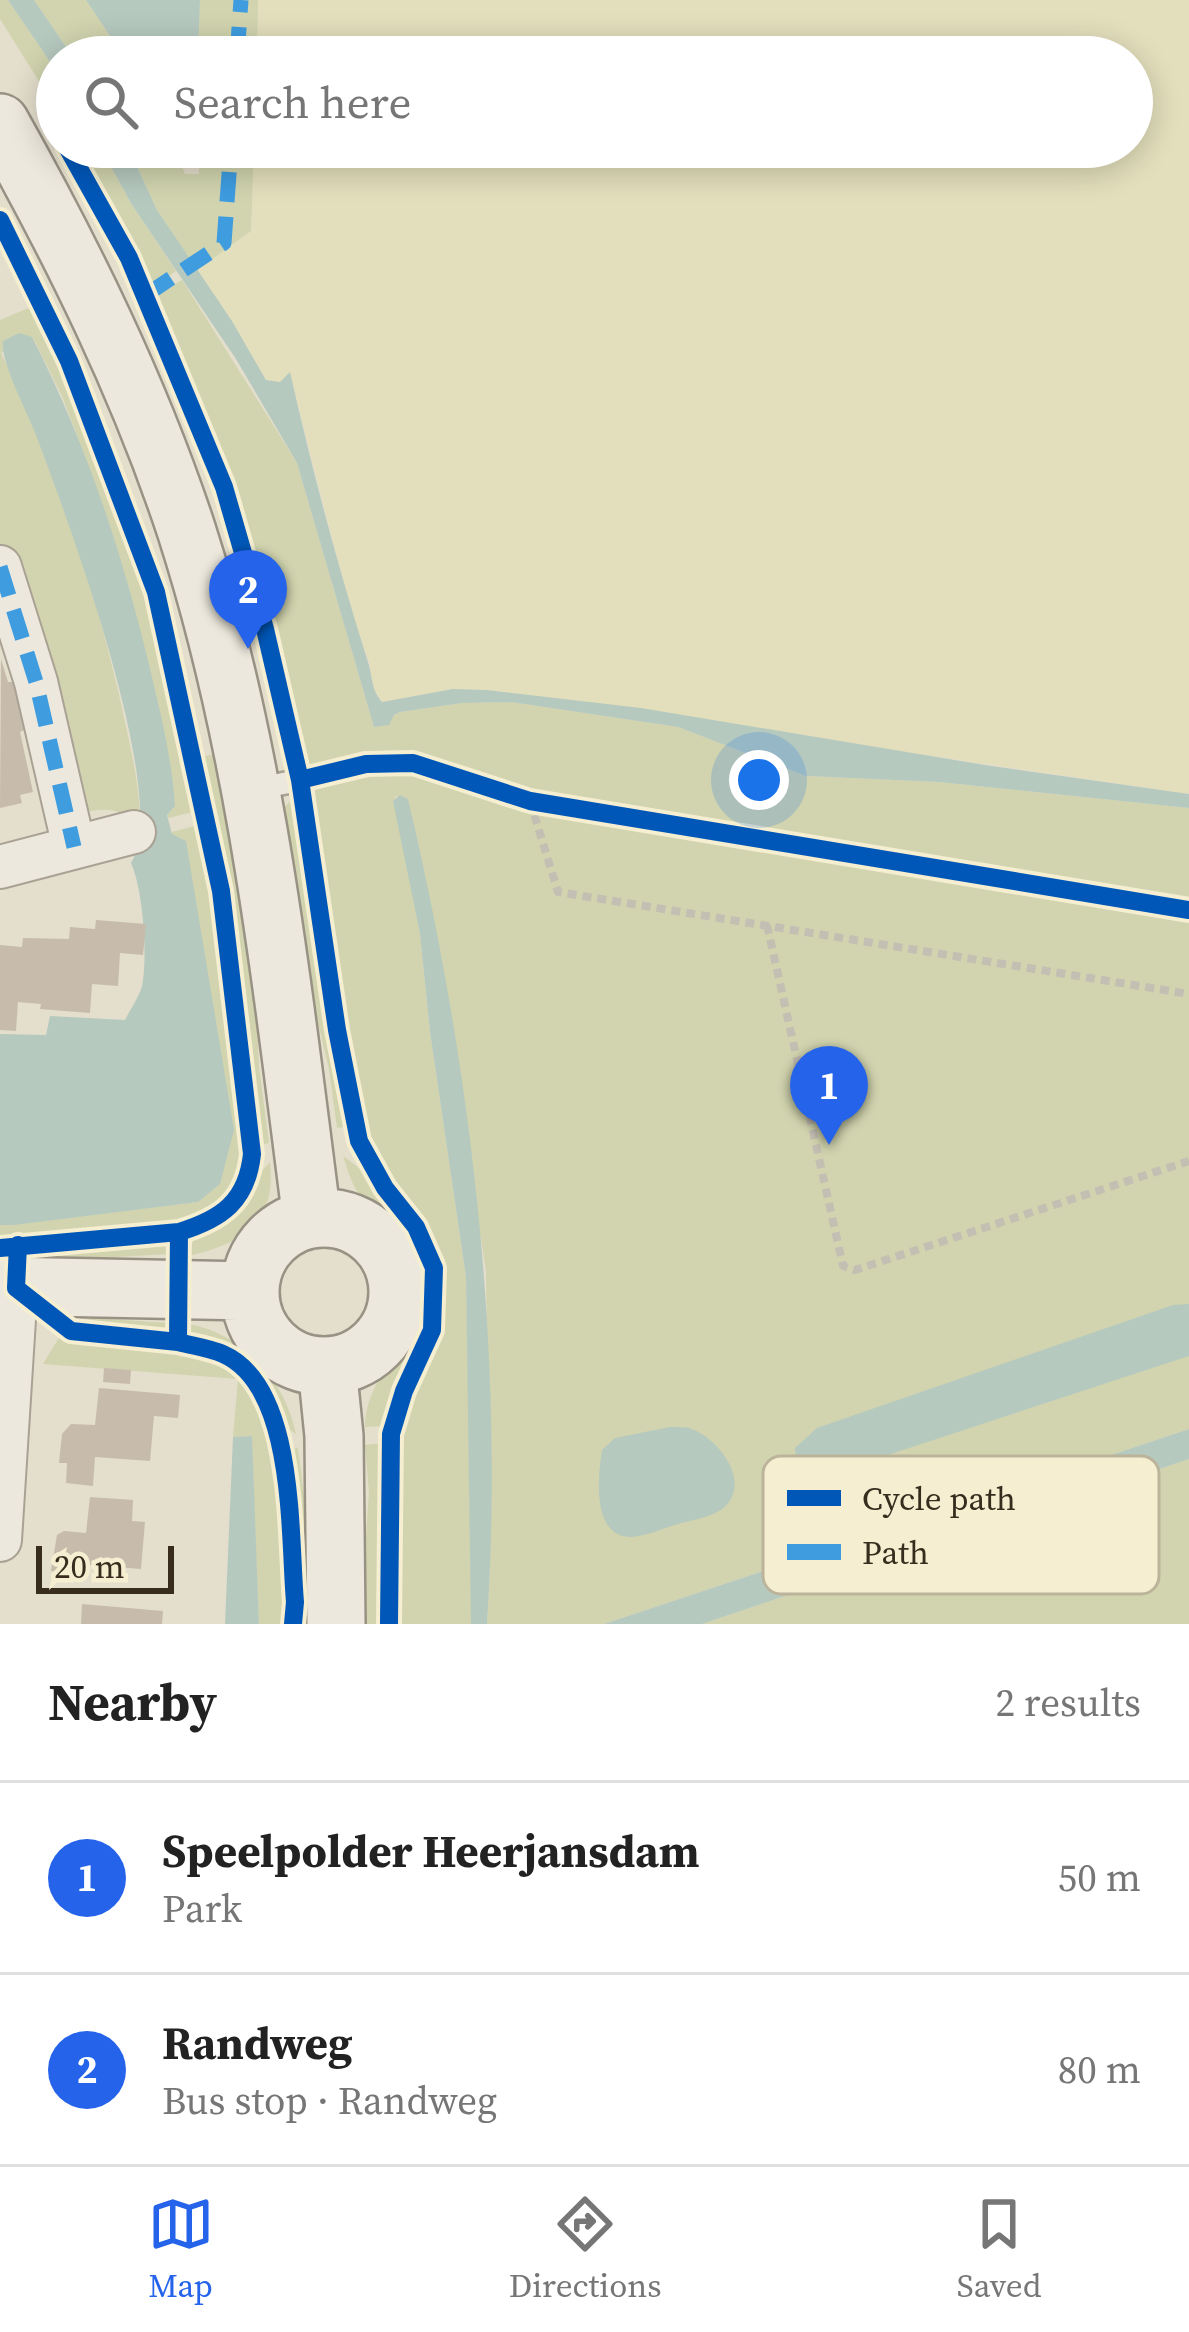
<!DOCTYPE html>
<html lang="en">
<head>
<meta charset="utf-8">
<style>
  :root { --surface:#fff; --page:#f2f2f2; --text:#222; --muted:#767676; --line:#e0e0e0; --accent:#2563eb }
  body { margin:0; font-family:"Source Serif 4",serif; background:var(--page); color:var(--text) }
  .scale { position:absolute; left:36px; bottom:30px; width:138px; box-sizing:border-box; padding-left:12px; border:6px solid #372c1d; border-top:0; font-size:33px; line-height:42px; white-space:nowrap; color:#372c1d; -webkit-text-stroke:9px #f5eed0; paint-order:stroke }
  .you { position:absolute; left:759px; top:780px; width:42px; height:42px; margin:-30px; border:9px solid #fff; border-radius:50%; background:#1a73e8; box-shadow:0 0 0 18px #1a73e833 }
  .badge { display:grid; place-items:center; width:78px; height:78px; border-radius:50%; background:var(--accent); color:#fff; font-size:39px; font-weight:700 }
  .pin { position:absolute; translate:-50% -99px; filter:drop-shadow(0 3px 6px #0008) }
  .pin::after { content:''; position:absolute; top:63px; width:42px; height:36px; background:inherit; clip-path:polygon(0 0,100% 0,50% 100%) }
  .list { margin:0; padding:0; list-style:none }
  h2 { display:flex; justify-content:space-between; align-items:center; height:156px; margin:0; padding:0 48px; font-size:51px }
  h2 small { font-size:39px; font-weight:400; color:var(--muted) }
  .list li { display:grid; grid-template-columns:78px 1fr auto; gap:36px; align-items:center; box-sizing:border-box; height:192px; padding:0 48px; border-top:3px solid var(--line) }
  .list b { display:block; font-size:45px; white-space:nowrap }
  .list p { margin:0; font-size:39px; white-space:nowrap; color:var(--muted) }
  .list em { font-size:39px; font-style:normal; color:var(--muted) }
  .icon { flex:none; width:66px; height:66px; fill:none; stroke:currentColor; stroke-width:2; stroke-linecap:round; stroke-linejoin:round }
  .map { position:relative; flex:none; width:1189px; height:1624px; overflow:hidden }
  .search { position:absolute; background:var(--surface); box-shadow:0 6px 30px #0003; left:36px; right:36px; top:36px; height:132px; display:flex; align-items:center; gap:30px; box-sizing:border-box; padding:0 42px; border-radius:66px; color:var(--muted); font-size:45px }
  .sheet { height:540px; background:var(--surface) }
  nav { display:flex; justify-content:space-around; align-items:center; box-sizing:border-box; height:168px; border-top:3px solid var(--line); background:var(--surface); font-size:33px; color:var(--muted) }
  nav a { display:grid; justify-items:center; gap:6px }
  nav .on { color:var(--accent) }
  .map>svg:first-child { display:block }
  .farmland { fill:#e3dfbc }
  .green { fill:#d1d4ae }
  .water { fill:#b6c9bf }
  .building { fill:#c7bcac }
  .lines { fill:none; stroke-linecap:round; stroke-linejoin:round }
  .lane-casing { stroke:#a9a294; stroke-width:26 }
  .street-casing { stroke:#a9a294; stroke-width:46 }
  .secondary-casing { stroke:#989285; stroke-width:62 }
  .path { stroke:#c4bfb3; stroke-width:8; stroke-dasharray:9 6; stroke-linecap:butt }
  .lane { stroke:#ece8dd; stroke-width:21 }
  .street { stroke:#ece8dd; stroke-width:42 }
  .secondary { stroke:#ece8dd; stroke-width:57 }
  .quiet { stroke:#3e9cdf; stroke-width:15; stroke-dasharray:30 15; stroke-linecap:butt }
  .cycleway-casing { stroke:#f5eed0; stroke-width:26 }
  .cycleway { stroke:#0057b8; stroke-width:18 }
  .key { fill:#f5eed0; stroke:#bcb49a; stroke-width:3 }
  .key-label { font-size:33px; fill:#372c1d }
</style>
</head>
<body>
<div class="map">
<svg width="1189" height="1624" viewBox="0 0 1189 1624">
  <rect width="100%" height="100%" fill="#e4decc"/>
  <path class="farmland" d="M258,0H1189V794L487,690L453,689L382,702L372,687L370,665L353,620L290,373L280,382L266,381L197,270L251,231L254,147H1132V57H257Z"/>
  <path class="green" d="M0,0H8L57,72V110L0,19Z
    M34,0H86L124,57H73Z
    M200,0H258L257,57H198Z
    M79,147H100L132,205L176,271L151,289Z
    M128,147H174L185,174H199V147H254L251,231L197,270L157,210Z
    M182,280L297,463L374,727L400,712L462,703L511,702L678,727L806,776L939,782L1189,808V900L548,793C497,782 441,751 390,751C362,751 332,762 305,768L270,617L220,452L155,295Z
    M36,305L110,482L155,625L197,811L168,818L92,475L62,396L33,338L1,353C54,461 93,582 120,699C129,742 140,782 140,825C116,805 102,808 71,815L0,549V320Z
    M220,753L256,987L259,1067L269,1143L258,1145L230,895L200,757Z
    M378,775L422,777L524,810L1189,923V1429L604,1624H487L490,1571L486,1270L408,799L395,796L420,934L430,1032L466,1277L472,1599L471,1624H394C395,1566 391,1505 400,1448C410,1381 460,1320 437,1251C425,1216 386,1177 367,1142L309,791Z
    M294,798L350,1126L337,1128L329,1069L297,935L281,810Z
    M199,825L229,1006L243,1151L242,1173L233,1193L203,1219L186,1223L0,1241V1225L198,1202L172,832Z
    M343,1156L359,1168L362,1166C381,1194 408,1222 422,1253C448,1312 402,1371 387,1426L365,1427C367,1361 437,1336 415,1263C405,1234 381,1221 362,1198C352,1186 348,1171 343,1156Z
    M270,1162C277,1223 241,1244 188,1256L193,1241C249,1223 237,1197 270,1162Z
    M170,1240V1254L25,1262L31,1252Z
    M94,1318L169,1323L170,1332L134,1334L68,1323Z
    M189,1324C243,1334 285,1380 296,1434L286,1427C272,1374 244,1346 190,1335Z
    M60,1336C87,1341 115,1348 142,1351C167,1354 193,1350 216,1359C279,1382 275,1468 280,1522C283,1556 286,1590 284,1624H259L251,1436L233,1437L238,1379L43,1364Z
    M384,1443L379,1624H360L369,1492L365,1445Z
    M298,1448L315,1586L314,1624H299L301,1596L288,1449Z
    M1189,1459V1624H702Z"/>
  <path class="water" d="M8,0H34L73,57H57V72Z
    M86,0H200L198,57H124Z
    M100,147H128L157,210L232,321L266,380L280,382L290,372C312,469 337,564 367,659C373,675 370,688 382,702L453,689L487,690L641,708L985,765L1189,794V808L939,782L806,776L678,727L511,702L462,703L400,712L394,715L389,725L374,727L297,463L236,359L132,205Z
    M19,333L32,337C86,442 123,555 150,669C161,715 172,759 175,806L167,815L172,834L186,841L234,1130L220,1184L198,1202L14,1225H0V1034L46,1035L50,1016L125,1020C130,1010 139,997 142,986C148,957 143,889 131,863C172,797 65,512 36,435C28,413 0,362 3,341Z
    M400,795L408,799C471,1064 505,1352 487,1624H471L466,1277L430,1032L420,934L393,801Z
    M1189,1304V1356L851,1467H803L796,1458L795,1448L817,1428L1173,1305Z
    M670,1427C672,1427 688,1427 689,1428C715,1436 748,1475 729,1502C718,1517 695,1519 678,1524C664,1528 647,1536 632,1537C591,1538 598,1476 602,1450L615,1438Z
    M1189,1429V1459L702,1624H604Z
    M252,1436L259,1624H225L233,1437Z"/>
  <path class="building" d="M1,659L8,682H16L28,728L20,732L33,792L20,795L22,803L0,808Z
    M96,920L146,924L143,955L120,953L118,986L92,984L90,1013L40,1009L41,1004L18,1002L16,1031L0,1030V945L22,947L23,938L69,939L70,927L95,929Z
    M104,1368L131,1370L130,1384L103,1382Z
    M99,1388L180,1395L178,1418L154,1416L150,1461L95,1457L93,1486L66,1483L67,1463H59L62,1434L71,1424L95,1425Z
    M90,1497L133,1500L132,1521L145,1522L141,1569L78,1564L77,1573L51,1571L57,1535L64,1531L86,1533Z
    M82,1604L163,1611L162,1624H81Z"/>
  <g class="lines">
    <defs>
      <path id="lane" d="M252,790L300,780"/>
      <path id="street" d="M0,567L36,682L74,847
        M0,867L134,832
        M0,1540L16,1288"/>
      <path id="secondary" d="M0,123C73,253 139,387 186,529C258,752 282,988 312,1219
        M250 1292a74 74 0 1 1 148 0a74 74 0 1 1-148 0Z
        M0,1286L250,1291
        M327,1366L334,1436L336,1624"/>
    </defs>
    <use href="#lane" class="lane-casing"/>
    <use href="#street" class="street-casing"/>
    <use href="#secondary" class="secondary-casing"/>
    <path class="path" d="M530,801L558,892L1189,994
      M767,925L843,1266L855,1270L1189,1161"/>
    <use href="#lane" class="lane"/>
    <use href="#street" class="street"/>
    <use href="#secondary" class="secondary"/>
    <path class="quiet" d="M237,57L241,0
      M146,295L224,243L231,147
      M0,567L36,682L74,847"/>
    <defs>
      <path id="cycleway" d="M67,147L129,258L224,487L265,629L300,780L337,1030L359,1141L385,1188L416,1227L434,1268L432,1330L404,1391L391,1434L389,1624
        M0,220L69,361L156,592L221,891L252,1154C247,1201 222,1219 179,1232L178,1342C193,1346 209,1348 223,1354C296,1386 289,1534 295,1602L293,1624
        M300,780L366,764L413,763L530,801L1189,910
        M18,1245L16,1288L71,1331L178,1342
        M0,1248L179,1232"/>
    </defs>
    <use href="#cycleway" class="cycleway-casing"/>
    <use href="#cycleway" class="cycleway"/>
  </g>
  <rect x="763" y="1456" width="396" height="138" rx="18" class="key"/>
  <rect x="787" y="1490" width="54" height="16" fill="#0057b8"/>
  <rect x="787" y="1544" width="54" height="16" fill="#3e9cdf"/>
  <g class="key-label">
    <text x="862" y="1510">Cycle path</text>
    <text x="862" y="1564">Path</text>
  </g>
</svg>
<div class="scale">20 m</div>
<div class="you"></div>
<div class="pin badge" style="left:829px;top:1145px">1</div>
<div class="pin badge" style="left:248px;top:649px">2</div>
<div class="search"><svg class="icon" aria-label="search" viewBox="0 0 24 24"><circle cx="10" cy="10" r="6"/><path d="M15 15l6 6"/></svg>Search here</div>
</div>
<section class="sheet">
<h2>Nearby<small>2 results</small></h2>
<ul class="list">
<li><span class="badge">1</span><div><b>Speelpolder Heerjansdam</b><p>Park</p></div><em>50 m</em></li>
<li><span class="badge">2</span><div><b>Randweg</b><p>Bus stop · Randweg</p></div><em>80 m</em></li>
</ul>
</section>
<nav>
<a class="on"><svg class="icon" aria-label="map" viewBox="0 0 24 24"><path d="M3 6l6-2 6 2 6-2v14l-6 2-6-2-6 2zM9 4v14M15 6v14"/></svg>Map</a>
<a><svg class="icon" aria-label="directions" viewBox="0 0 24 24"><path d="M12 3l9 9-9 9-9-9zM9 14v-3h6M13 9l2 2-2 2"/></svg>Directions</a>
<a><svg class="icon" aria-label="saved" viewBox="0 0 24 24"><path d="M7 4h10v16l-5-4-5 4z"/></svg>Saved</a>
</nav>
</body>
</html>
